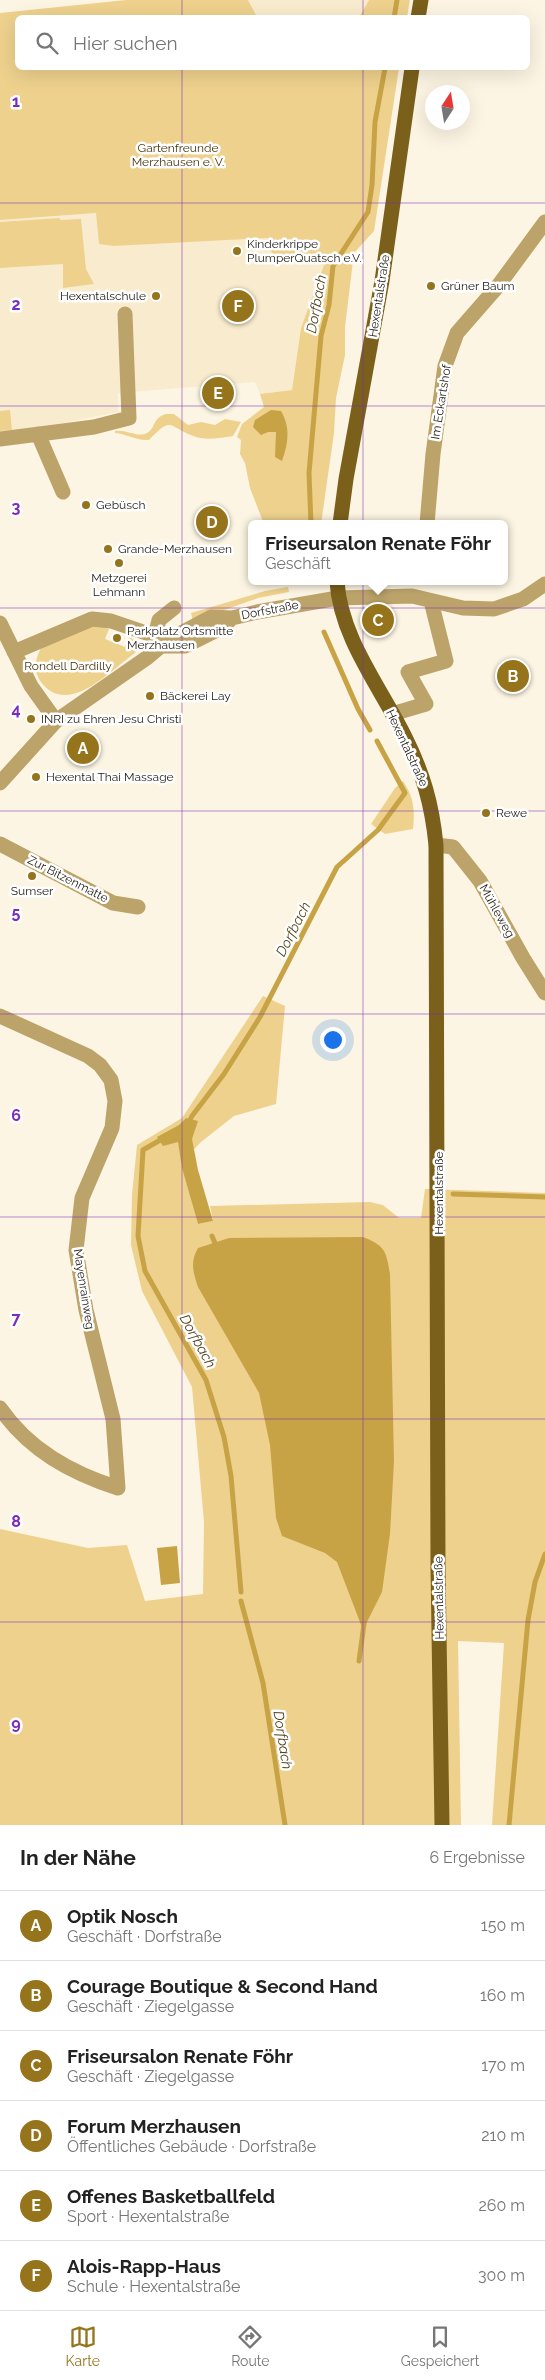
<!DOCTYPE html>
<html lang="de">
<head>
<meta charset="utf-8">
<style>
  :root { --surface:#fff; --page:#f6f6f6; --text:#222; --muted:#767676; --line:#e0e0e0; --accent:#95741c }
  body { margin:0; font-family:Raleway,sans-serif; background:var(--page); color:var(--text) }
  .compass { position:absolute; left:425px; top:85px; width:45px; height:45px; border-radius:50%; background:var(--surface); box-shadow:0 5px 20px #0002; rotate:12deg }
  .you { position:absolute; left:332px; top:1039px; width:18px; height:18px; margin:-12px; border:4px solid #fff; border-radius:50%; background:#1a73e8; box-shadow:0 0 0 8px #1a73e833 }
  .badge { display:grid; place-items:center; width:32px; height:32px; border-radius:50%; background:var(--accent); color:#fff; font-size:16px; font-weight:700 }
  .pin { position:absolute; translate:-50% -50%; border:2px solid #fff; box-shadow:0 1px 5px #0006 }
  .popup { position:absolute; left:248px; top:520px; width:260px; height:65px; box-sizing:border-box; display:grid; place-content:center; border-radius:8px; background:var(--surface); filter:drop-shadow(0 1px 4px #0005); font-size:16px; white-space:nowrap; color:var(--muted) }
  .popup b { font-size:19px; color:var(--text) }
  .popup::after { content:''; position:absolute; left:50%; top:100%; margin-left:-10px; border:10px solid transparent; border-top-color:var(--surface) }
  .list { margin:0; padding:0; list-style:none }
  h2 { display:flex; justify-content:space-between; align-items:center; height:65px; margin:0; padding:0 20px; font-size:21px }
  h2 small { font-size:16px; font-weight:400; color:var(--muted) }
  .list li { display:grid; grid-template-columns:32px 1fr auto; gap:15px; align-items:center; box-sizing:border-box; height:70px; padding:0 20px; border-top:1px solid var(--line) }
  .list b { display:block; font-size:19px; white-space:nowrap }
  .list p { margin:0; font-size:16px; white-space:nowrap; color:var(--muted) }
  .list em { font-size:16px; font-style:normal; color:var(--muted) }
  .icon { flex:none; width:28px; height:28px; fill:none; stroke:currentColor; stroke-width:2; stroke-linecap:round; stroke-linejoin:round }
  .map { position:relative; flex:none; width:545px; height:1825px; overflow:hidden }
  .search { position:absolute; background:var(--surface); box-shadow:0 5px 20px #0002; left:15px; right:15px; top:15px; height:55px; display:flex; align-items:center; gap:12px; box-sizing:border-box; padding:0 18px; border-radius:8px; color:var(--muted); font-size:19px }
  .sheet { height:485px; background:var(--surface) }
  nav { display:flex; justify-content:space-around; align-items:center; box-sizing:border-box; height:70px; border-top:1px solid var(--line); background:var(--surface); font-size:14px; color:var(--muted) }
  nav a { display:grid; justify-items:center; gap:2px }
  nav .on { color:var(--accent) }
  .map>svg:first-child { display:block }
  .built { fill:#f9ecce }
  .green { fill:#eed18d }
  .water { fill:#c8a346 }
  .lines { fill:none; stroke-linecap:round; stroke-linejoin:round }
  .stream { stroke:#c8a346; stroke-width:5 }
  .minor { stroke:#bca36a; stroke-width:15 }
  .major { stroke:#7b601b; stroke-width:15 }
  .grid { fill:none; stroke:#7b2cbf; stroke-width:1; stroke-opacity:0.55 }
  .poi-dot { fill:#95741c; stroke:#fff; stroke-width:2 }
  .labels { text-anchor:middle; stroke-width:5; stroke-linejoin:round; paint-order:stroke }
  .park-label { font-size:12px; fill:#47370f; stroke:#fff }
  .poi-label { font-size:12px; fill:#211d15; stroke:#fff; text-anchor:start }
  .street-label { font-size:12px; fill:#211d15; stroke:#fff }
  .water-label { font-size:14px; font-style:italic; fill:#54441e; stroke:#fff }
  .grid-label { font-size:16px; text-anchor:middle; font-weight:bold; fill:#7b2cbf; stroke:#fff; stroke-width:5; stroke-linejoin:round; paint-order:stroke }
</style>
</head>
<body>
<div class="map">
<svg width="545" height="1825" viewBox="0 0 545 1825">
  <rect width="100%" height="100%" fill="#fdf5e3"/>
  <path class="built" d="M248,0H369L358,18L257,17Z
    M96,213L114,246L268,237L276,256L324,265L301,328L292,390L260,394L255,382L118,393V412L63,423L0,433V220Z"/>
  <path class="green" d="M126,0H248L257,17L18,18V68H399L374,231L354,253L345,327V355L336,398L334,433L321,524H264L250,488L245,463L240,454L241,440L237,437L242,424L264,407L260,394L292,390L301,328L324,265L276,256L268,249L267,238L114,246L99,244L96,213L0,220V13Z
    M369,0H410L407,17H359Z
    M60,218V220L81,219L86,269L94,284L63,288V264L0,268V222Z
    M10,410L12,430L0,431V411Z
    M166,414H174L188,425L201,422L215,425L225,419L241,422L233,436C220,438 205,441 193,436C168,427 173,415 149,440C136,441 128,434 115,433V431C126,429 138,438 147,433C156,428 152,418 166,414Z
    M288,587L289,592L258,598L193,621L191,613L265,591Z
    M95,624L109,629L105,639L125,647L129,637L137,642L136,652C111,670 68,718 41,682C32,670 36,657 42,646Z
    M403,781C414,797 415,811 413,829L385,834L371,824L395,788Z
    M263,996L285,1006L276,1104L234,1116L201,1142L181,1163L198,1224L213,1221L210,1206L370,1202L383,1205L399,1218H421L425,1189L545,1193V1825H492L504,1643L458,1641L461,1825H0V1529L88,1548L127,1545L145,1601L203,1594L204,1522L192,1387L142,1291L131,1245L132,1195L137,1145L182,1118Z"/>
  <path class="water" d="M271,410L281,411C291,428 288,444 282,461L275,457L276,432H268L261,435L253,427L255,420Z
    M186,1118L198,1121L192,1139L198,1170L213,1221L198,1224L182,1168L178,1142L163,1146L157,1137L179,1125Z
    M363,1237C385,1246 386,1250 390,1274L394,1461L390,1534L382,1592L363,1630L337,1562L325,1553L282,1536L276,1518L270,1445L259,1393L198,1287C193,1272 190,1262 198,1248L229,1238Z
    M177,1546L180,1583L161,1585L157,1548Z"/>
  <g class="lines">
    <path class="stream" d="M394,18L397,0
      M311,524L309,473L321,336L329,305L333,266L368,212L372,185L375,122L385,68
      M324,632L358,709L370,730
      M188,1124L192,1116L224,1074L260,1017L337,867L378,830L405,793L377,741
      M162,1139L143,1150L138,1236L145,1271L206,1380L224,1437L231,1476L241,1592
      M453,1194L545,1197
      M212,1236L217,1248
      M241,1601L263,1683L285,1825
      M359,1661L364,1624
      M509,1825L528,1620L535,1582L545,1554"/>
    <path class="minor" d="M38,434L63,492
      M0,439L94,427L129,418L125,314
      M427,524L433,454L445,366L457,333L498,286L545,222
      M0,623L31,686L56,721
      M155,636L159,620L174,608
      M163,646H185L223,627L232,618
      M14,652L92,619L111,621L155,636L163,646
      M392,714L426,704L408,672L446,661L431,601
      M0,783L56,721L148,657L168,640L211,617L232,618L257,612L338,598L412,596L463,608L494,609L523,599L545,584
      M0,844L113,903L138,907
      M436,845L453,847L480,881L523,958L545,993
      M0,1016L88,1056L100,1065L111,1080L115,1101L112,1128L82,1198L76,1250L86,1310L113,1419L118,1488C71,1473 29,1450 0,1408"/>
    <path class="major" d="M418,18L421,0
      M340,524L346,479L382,281L412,68
      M337,581C340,637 381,688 405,737C423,773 432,804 436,845L438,1568L442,1825"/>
  </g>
  <path class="grid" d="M182,0V18M363,0V18M182,68V1825M363,68V1825M0,203H545M0,406H545M0,608H545M0,811H545M0,1014H545M0,1217H545M0,1419H545M0,1622H545"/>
  <g class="poi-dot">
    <circle cx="237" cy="251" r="5"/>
    <circle cx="431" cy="286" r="5"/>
    <circle cx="156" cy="296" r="5"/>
    <circle cx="86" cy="505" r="5"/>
    <circle cx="108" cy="549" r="5"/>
    <circle cx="119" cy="563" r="5"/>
    <circle cx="117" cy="638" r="5"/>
    <circle cx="150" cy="696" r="5"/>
    <circle cx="31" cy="719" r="5"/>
    <circle cx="36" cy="777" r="5"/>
    <circle cx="486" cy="813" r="5"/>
    <circle cx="32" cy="876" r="5"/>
  </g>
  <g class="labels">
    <g class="park-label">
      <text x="178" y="152">Gartenfreunde<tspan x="178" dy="14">Merzhausen e. V.</tspan></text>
      <text x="68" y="670">Rondell Dardilly</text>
    </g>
    <g class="poi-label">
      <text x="247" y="248">Kinderkrippe<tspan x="247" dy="14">PlumperQuatsch e.V.</tspan></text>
      <text x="441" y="290">Grüner Baum</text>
      <text x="146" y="300" text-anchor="end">Hexentalschule</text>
      <text x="96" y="509">Gebüsch</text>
      <text x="118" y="553">Grande-Merzhausen</text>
      <text x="119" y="582" text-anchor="middle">Metzgerei<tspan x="119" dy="14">Lehmann</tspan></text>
      <text x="127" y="635">Parkplatz Ortsmitte<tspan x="127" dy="14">Merzhausen</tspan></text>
      <text x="160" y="700">Bäckerei Lay</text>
      <text x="41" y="723">INRI zu Ehren Jesu Christi</text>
      <text x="46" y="781">Hexental Thai Massage</text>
      <text x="496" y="817">Rewe</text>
      <text x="32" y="895" text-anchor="middle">Sumser</text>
    </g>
    <g class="street-label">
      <text transform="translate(379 296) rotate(-81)" y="4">Hexentalstraße</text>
      <text transform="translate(441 402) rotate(-81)" y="4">Im Eckartshof</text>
      <text transform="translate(270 610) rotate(-11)" y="4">Dorfstraße</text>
      <text transform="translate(407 748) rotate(65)" y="4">Hexentalstraße</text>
      <text transform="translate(68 879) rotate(27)" y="4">Zur Bitzenmatte</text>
      <text transform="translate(497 911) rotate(61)" y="4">Mühleweg</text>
      <text transform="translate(439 1193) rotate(-90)" y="4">Hexentalstraße</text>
      <text transform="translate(84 1289) rotate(81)" y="4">Mayenrainweg</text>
      <text transform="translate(439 1598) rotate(-91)" y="4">Hexentalstraße</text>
    </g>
    <g class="water-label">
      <text transform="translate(316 304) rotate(-80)" y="5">Dorfbach</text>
      <text transform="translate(293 929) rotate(-63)" y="5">Dorfbach</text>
      <text transform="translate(198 1341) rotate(61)" y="5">Dorfbach</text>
      <text transform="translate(283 1740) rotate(81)" y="5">Dorfbach</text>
    </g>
  </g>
  <g class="grid-label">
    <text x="16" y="107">1</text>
    <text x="16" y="310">2</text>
    <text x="16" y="513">3</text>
    <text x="16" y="715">4</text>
    <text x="16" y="918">5</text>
    <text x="16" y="1121">6</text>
    <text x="16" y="1324">7</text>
    <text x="16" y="1527">8</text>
    <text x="16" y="1729">9</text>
  </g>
</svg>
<svg class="compass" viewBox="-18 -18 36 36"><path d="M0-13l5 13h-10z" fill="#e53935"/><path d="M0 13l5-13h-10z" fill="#767676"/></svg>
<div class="you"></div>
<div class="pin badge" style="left:83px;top:748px">A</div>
<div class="pin badge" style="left:513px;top:676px">B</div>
<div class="pin badge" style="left:378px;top:620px">C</div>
<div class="popup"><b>Friseursalon Renate Föhr</b>Geschäft</div>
<div class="pin badge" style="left:212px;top:522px">D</div>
<div class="pin badge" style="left:218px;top:393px">E</div>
<div class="pin badge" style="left:238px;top:306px">F</div>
<div class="search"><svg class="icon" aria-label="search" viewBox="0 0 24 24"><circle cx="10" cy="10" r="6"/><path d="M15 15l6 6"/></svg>Hier suchen</div>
</div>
<section class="sheet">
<h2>In der Nähe<small>6 Ergebnisse</small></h2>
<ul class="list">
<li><span class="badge">A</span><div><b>Optik Nosch</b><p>Geschäft · Dorfstraße</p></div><em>150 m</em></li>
<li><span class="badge">B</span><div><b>Courage Boutique &amp; Second Hand</b><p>Geschäft · Ziegelgasse</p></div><em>160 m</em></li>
<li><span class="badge">C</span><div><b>Friseursalon Renate Föhr</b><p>Geschäft · Ziegelgasse</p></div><em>170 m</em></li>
<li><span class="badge">D</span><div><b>Forum Merzhausen</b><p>Öffentliches Gebäude · Dorfstraße</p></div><em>210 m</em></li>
<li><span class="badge">E</span><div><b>Offenes Basketballfeld</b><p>Sport · Hexentalstraße</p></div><em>260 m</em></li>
<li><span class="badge">F</span><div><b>Alois-Rapp-Haus</b><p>Schule · Hexentalstraße</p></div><em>300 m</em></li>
</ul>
</section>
<nav>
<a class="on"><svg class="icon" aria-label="map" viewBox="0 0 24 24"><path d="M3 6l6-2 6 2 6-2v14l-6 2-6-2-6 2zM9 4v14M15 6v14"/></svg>Karte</a>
<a><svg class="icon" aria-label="directions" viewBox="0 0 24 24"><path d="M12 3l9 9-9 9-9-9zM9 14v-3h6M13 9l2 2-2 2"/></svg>Route</a>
<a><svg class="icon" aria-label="saved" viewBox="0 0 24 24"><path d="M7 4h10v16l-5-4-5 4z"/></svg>Gespeichert</a>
</nav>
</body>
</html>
